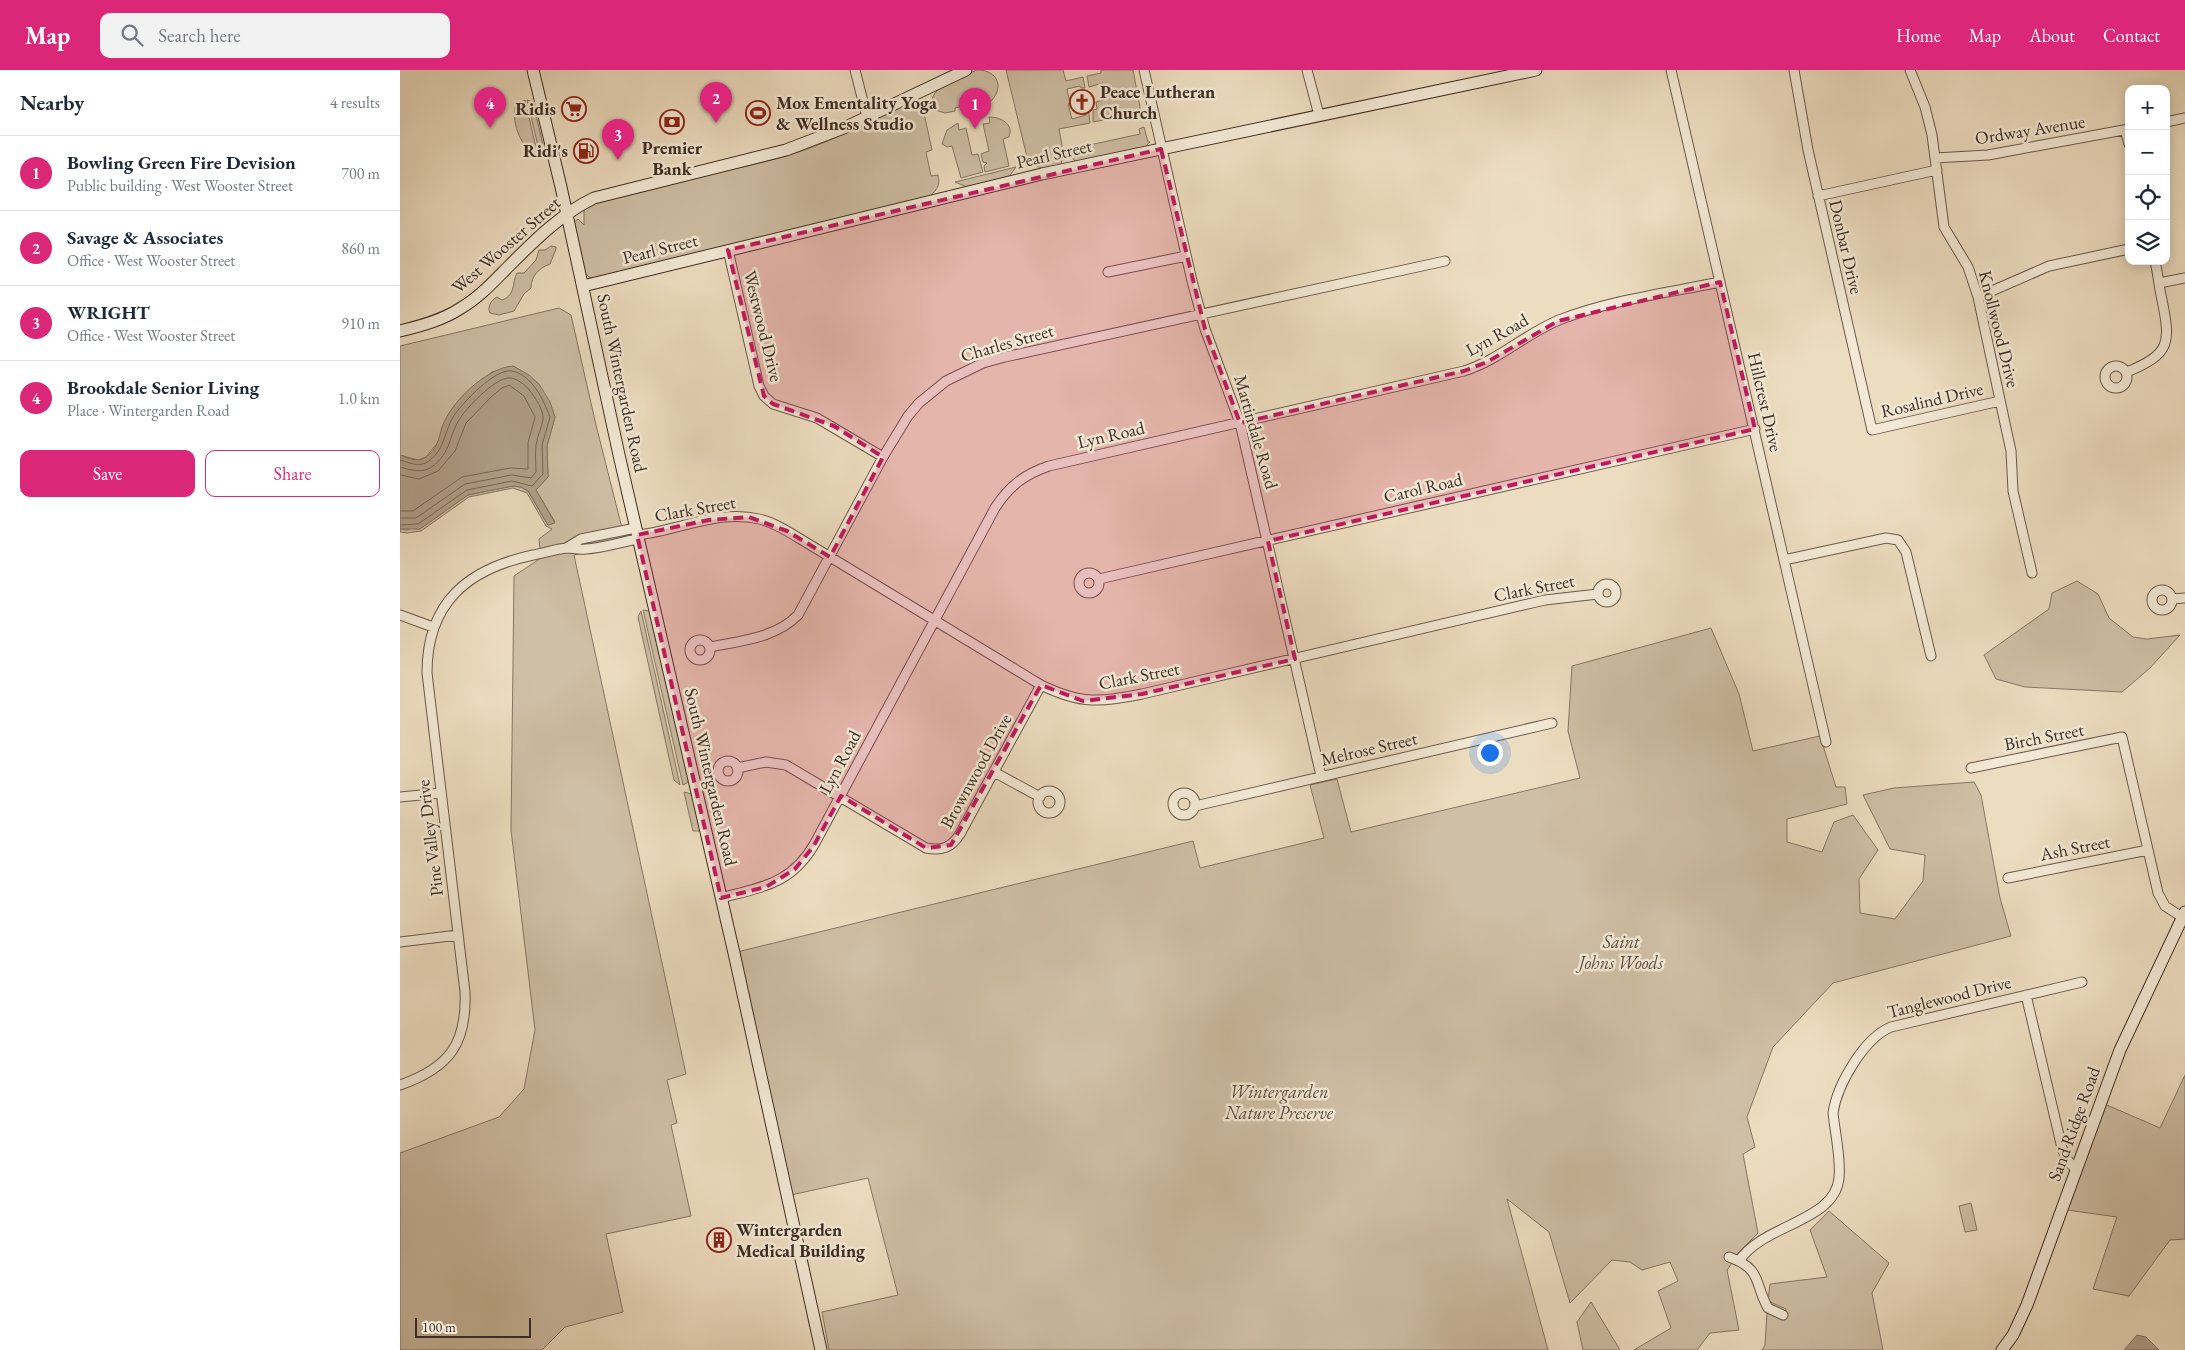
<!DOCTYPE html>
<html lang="en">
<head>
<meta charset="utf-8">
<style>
  :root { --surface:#fff; --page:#f2f2f3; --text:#1f2937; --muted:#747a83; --line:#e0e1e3; --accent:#db2777 }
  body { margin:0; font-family:"EB Garamond",serif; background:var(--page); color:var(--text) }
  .controls { position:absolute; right:15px; top:15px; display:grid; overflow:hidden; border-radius:10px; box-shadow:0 2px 12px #0003 }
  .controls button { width:45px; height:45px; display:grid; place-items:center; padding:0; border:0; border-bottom:1px solid var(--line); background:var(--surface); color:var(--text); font:25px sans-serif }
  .scale { position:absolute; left:15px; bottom:12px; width:116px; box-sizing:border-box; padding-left:5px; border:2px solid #3e2d25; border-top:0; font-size:14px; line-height:18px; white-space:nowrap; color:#3e2d25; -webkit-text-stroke:4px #f3e9d6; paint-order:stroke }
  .you { position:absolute; left:1089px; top:682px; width:18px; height:18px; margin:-12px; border:4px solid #fff; border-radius:50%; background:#1a73e8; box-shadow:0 0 0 8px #1a73e833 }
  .badge { display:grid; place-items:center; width:32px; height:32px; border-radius:50%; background:var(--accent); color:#fff; font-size:16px; font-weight:700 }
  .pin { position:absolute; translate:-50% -41px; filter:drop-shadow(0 1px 2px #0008) }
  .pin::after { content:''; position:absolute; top:26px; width:18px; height:15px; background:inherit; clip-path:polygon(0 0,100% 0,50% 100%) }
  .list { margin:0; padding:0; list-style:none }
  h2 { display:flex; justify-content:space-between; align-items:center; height:65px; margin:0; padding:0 20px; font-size:21px }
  h2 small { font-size:16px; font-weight:400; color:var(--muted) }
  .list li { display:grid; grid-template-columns:32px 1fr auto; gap:15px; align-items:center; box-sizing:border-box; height:75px; padding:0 20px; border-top:1px solid var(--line) }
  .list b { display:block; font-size:19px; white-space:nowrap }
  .list p { margin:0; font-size:16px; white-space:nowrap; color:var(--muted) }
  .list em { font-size:16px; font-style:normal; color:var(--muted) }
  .actions { display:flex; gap:10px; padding:15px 20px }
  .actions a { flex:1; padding:11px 0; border:1px solid var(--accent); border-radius:10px; text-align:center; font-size:18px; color:var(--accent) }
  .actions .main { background:var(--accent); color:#fff }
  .icon { flex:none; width:28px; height:28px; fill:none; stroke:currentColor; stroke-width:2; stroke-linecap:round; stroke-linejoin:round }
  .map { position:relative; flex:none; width:1785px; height:1280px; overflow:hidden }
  header { display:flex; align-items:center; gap:30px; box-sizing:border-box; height:70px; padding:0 25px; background:var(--accent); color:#fff }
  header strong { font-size:24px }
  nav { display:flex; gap:28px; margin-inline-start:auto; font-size:18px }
  .search { width:350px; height:45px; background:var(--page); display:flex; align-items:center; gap:12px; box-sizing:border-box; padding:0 18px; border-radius:10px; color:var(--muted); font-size:19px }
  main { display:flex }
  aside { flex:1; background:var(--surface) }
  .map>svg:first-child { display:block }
  .green { fill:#cfbfa6; stroke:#867666 }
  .water { fill:#b2a18b; stroke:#847362 }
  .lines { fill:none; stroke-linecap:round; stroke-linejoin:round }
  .shore { stroke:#786758; stroke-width:1 }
  .street-casing { stroke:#6a594c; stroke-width:11 }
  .secondary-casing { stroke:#3e2d25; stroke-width:13 }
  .street { stroke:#f3e9d6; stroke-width:9 }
  .secondary { stroke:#f3e9d6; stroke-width:11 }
  .marked { fill:#c2185b; fill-opacity:0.2; stroke:#c2185b; stroke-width:4; stroke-dasharray:10 6; stroke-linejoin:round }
  .labels { text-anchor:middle; stroke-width:5; stroke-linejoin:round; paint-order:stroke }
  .poi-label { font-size:18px; font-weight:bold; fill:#3e2d25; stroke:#f3e9d6; text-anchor:start }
  .street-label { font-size:18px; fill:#3e2d25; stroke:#f3e9d6 }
  .park-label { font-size:18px; font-style:italic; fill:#5b4a3f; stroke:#f3e9d6 }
</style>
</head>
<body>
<header>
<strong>Map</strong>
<div class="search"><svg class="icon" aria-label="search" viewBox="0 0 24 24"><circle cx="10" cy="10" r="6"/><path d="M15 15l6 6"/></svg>Search here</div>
<nav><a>Home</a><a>Map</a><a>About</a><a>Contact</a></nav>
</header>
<main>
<aside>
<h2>Nearby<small>4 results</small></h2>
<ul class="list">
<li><span class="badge">1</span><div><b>Bowling Green Fire Devision</b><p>Public building · West Wooster Street</p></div><em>700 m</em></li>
<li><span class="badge">2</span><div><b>Savage &amp; Associates</b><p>Office · West Wooster Street</p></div><em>860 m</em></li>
<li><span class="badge">3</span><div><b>WRIGHT</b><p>Office · West Wooster Street</p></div><em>910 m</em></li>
<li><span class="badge">4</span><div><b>Brookdale Senior Living</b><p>Place · Wintergarden Road</p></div><em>1.0 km</em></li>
</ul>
<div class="actions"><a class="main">Save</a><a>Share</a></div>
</aside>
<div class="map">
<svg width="1785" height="1280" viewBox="0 0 1785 1280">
  <rect width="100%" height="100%" fill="#edddc0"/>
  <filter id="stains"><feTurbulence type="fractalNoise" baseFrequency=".004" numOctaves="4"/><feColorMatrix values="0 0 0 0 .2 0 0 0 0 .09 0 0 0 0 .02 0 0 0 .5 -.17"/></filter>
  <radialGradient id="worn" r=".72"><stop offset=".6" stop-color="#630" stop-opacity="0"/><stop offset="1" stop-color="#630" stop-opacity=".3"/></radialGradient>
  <path class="green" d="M577,0C599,0 605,19 589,33L585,31L555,38V41L545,43L535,40C520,19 563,7 577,0Z
    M606,0H663L666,11L683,7L685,18H681L680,16L667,19L670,33L668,34L672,49L686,45L684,36H688L690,53L659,59L663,81L661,96C645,99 637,101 627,87Z
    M701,0H733L742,48L737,49L736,44L693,52V40L697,39L696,32L707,29L703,13L689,17L687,6L701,3Z
    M125,30L137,82C120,82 110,46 116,34Z
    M127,30L133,32L143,75L139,80Z
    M506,34H513L524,43L532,80L526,82L531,106L538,105C540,115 538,119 530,126L196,209L189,207L183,201L173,153L178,149L184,155V139C244,110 315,106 379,88C424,76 465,54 506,34Z
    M589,47C601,47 614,54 609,67L603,69L609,96L585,102L584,96L587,93L583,92L581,84L589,81L583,54L590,53Z
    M558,53L559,60L566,58L572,85L578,84L583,102L561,108L552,76L547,77L542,74L547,60Z
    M744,57L748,72H750L745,77L677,93L673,89L671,79L740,64L739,59Z
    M616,97L608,108L567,117L555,112Z
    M151,176L156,177V179L150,194C139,198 131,206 131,218L124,224L114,241L99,245L90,243C87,237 91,230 97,227L102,230C116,225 112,212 117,203H124L136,190L139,180H145Z
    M159,238L171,245L196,355L226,474L174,485L286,1004L267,1010L277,1053L271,1055L291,1146L206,1164L223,1242L165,1257L142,1280H0V1083L99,1047L124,1019L135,960L111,760L114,506L141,488L139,469L152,459L146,456L127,423L113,418L69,427L21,461L7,463L0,462V459L7,460L68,425L113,416L121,417L128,421L148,455L155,452L136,420L148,407L147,376L155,347C142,320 140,310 113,296L92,302L64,326L43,357L39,371L26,387L18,390L0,385V276Z
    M1677,511L1698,524L1709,548L1733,567L1747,569L1780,565L1750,598L1722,622L1625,617L1596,609L1584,585L1649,539L1652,523Z
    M243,540L249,541L289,709L287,713L283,715Z
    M241,541L280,715L274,710L238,547Z
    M1311,558L1339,624L1353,681L1420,666L1436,717H1445L1447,734L1387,749V772L1422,782L1434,752L1453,745L1478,780L1459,809L1460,843L1495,849L1523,811L1525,785L1490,779L1463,725L1494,718L1574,712L1581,725L1600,828L1611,866L1433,913L1373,977L1347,1047L1355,1077L1343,1084L1358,1163L1329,1192L1332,1193L1327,1200L1339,1260L1310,1263L1297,1280H1234L1271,1258L1258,1221L1278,1211L1270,1192L1242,1200L1230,1192L1212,1190L1170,1233L1149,1162L1107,1129L1148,1280H429L422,1242L498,1225L468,1108L391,1125L337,882L793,771L800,798L924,768L910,715L937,709L951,762L1180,708L1168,661L1172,596Z
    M284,722L292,724L301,761H293Z
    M1785,1005V1169L1770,1170L1729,1226L1693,1219L1717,1147L1660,1139L1700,1032L1760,1058Z
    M1571,1133L1577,1160L1565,1162L1559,1136Z
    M1429,1141L1489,1193L1472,1223L1483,1280H1362L1365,1275L1367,1242L1385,1249L1386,1239L1368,1231L1370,1214L1427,1207L1410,1160Z
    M1191,1232L1220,1280H1183L1177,1252Z"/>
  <path class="water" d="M113,296L129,305L139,314L150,332L155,347L147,376L148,407L136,420L155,453L148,455L128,421L121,417L113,416L68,425L20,459H0V385C8,388 18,393 26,387C37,380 39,368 42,357C51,332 86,298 113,296Z
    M1737,1265L1746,1267L1759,1280H1724Z"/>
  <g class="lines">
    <path class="shore" d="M0,390C10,393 20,398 29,391C46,378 44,360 55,344C64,332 95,298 112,301C132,305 143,329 150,347L142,375L143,404L132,416L112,411L67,420L18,454L0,455
      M0,397C11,400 23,404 33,396C51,382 49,366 59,350C66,338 94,309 108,308C115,307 126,315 130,321C135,327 144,341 143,349C142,358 137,366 136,375C135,384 136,393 136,402L131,408L112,405L65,414L16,448H0
      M0,405L19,409L38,401L55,381L66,353L92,326L102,318L109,315L124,326L135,347L128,373V399L110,398L62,407L13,441H0"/>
    <defs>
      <path id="street" d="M455,0L467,47
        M744,0L792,211L805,259L840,353L921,706
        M907,0L919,45
        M1271,0L1426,672
        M1394,0L1408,80L1472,360L1600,331
        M1510,0L1525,37L1532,65L1544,157L1568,197L1578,227L1606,358L1611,381L1613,421L1632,503
        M1766,52L1785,48
        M1725,60L1729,74
        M1535,88L1588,85L1729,59
        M1418,126L1537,100
        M328,180L359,316L364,326L373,334L417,348L483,387
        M708,202L786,186
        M1759,213L1785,208
        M1578,227L1649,196L1729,179
        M1705 307a11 11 0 1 1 22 0a11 11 0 1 1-22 0Z
        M1727,302C1770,284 1771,274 1762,230C1759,217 1758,204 1755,191
        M237,465C278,461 317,439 359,449C376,453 392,464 407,473L641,615C682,635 700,632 742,624L1145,530L1198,524
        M166,478L181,469L236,458
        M1384,490L1486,468L1498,470L1506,482L1531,586
        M679 513a10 10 0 1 1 20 0a10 10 0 1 1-20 0Z
        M699,509L1355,359
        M1198 523a9 9 0 1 1 18 0a9 9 0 1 1-18 0Z
        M1752 530a10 10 0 1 1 20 0a10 10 0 1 1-20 0Z
        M1772,529L1785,528
        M0,545L33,557
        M290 580a10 10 0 1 1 20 0a10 10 0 1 1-20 0Z
        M310,577C340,571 376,568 398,545L483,387L508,346L519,333L546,311L583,293L605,287L1045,191
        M318 701a10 10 0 1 1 20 0a10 10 0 1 1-20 0Z
        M337,698L366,692L386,695L526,778C542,781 551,778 560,764L641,615
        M1571,698L1722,667L1758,823L1765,836L1782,847
        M594,702L640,727
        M638 732a11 11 0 1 1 22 0a11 11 0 1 1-22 0Z
        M773 734a11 11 0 1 1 22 0a11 11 0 1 1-22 0Z
        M0,727L41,723
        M795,736L1152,653
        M1608,808L1748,780
        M321,828C362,817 392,814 415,773L595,438C609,416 625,404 649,396L1064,301C1099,290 1125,264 1159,250C1210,230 1267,223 1320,212
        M0,872L58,865
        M1626,925L1662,1078L1666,1088L1676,1100
        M0,1015C49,998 67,974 65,922L27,603C27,532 68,499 133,485C144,483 156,479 167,478C173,478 179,480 186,479C203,478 221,472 238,469
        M1329,1187C1363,1199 1354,1214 1368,1238L1383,1245
        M1339,1191C1363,1154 1435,1152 1439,1108C1441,1087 1435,1063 1433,1043C1437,1015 1464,968 1491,957L1682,912"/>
      <path id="secondary" d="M133,0L161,117L219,385L334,883L421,1280
        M183,216L642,104L1136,0
        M0,261C21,256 43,250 61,238C80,227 95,210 110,195C136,169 161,144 194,128L386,80L446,57L566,0
        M1602,1280L1613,1265L1627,1235L1720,980L1785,842"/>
    </defs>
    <use href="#street" class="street-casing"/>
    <use href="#secondary" class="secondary-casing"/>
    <use href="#street" class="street"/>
    <use href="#secondary" class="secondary"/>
  </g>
  <path class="marked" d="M761,79L805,259L840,353L1064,301L1087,292L1158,251L1320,212L1355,359L868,471L895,589L742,624L683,631L641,615L551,775L526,778L441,726L413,777L395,799L366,817L321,828L237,465L309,450L349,447L387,461L430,487L483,387L434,356L373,334L364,326L328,180Z"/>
  <defs>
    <symbol id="church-ring" viewBox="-11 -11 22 22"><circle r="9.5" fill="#f3e9d6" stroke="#8f2418" stroke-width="1.5"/><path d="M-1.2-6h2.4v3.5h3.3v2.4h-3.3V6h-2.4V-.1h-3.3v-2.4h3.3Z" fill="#8f2418"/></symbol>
    <symbol id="supermarket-ring" viewBox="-11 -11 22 22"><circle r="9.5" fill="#f3e9d6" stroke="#8f2418" stroke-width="1.5"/><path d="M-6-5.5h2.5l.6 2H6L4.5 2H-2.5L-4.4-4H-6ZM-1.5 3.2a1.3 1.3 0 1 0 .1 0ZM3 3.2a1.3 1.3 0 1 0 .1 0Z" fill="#8f2418"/></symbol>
    <symbol id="stadium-ring" viewBox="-11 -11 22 22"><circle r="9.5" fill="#f3e9d6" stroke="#8f2418" stroke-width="1.5"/><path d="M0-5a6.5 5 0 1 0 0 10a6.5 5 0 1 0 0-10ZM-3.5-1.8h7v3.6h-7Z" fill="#8f2418"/></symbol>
    <symbol id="bank-ring" viewBox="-11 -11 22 22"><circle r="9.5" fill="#f3e9d6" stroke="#8f2418" stroke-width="1.5"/><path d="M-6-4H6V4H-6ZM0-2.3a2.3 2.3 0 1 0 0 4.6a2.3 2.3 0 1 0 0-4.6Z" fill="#8f2418"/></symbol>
    <symbol id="fuel-ring" viewBox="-11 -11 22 22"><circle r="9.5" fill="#f3e9d6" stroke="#8f2418" stroke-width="1.5"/><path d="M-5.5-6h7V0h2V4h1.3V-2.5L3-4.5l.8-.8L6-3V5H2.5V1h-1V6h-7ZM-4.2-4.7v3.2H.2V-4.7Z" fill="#8f2418"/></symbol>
    <symbol id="building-ring" viewBox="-11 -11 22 22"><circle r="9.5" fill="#f3e9d6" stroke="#8f2418" stroke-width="1.5"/><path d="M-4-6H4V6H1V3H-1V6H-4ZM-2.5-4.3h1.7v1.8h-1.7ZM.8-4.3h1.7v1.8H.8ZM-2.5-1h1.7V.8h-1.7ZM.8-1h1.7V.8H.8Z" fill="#8f2418"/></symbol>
  </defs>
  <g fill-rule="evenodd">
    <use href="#church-ring" x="668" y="18" width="28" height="28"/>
    <use href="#supermarket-ring" x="160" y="25" width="28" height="28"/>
    <use href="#stadium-ring" x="344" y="29" width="28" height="28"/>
    <use href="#bank-ring" x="258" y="38" width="28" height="28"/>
    <use href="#fuel-ring" x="172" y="67" width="28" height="28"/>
    <use href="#building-ring" x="305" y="1156" width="28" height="28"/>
  </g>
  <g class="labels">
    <g class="poi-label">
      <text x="700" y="28">Peace Lutheran<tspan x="700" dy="21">Church</tspan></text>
      <text x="376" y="39">Mox Ementality Yoga<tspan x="376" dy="21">&amp; Wellness Studio</tspan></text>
      <text x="156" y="45" text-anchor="end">Ridis</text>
      <text x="272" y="84" text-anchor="middle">Premier<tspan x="272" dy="21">Bank</tspan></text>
      <text x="168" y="87" text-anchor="end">Ridi's</text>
      <text x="336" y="1166">Wintergarden<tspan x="336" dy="21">Medical Building</tspan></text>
    </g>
    <g class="street-label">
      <text transform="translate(1630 60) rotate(-9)" y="6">Ordway Avenue</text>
      <text transform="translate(654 84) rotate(-13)" y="6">Pearl Street</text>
      <text transform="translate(106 175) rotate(-41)" y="6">West Wooster Street</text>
      <text transform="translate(1446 177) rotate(77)" y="6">Donbar Drive</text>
      <text transform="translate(260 179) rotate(-14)" y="6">Pearl Street</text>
      <text transform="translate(363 256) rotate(76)" y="6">Westwood Drive</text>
      <text transform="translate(1599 259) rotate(76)" y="6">Knollwood Drive</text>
      <text transform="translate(1097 265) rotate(-29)" y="6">Lyn Road</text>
      <text transform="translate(607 273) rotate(-16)" y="6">Charles Street</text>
      <text transform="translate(222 313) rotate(78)" y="6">South Wintergarden Road</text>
      <text transform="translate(1532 330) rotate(-13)" y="6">Rosalind Drive</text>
      <text transform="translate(1365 332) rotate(77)" y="6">Hillcrest Drive</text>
      <text transform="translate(856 362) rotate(74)" y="6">Martindale Road</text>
      <text transform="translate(711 365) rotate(-13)" y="6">Lyn Road</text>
      <text transform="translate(1023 418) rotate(-13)" y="6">Carol Road</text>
      <text transform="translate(295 439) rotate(-10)" y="6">Clark Street</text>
      <text transform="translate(1134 518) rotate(-11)" y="6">Clark Street</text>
      <text transform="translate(739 606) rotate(-11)" y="6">Clark Street</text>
      <text transform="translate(1644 667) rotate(-11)" y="6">Birch Street</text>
      <text transform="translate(969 679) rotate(-13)" y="6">Melrose Street</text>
      <text transform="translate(440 692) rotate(-62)" y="6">Lyn Road</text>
      <text transform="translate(576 701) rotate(-61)" y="6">Brownwood Drive</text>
      <text transform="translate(311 707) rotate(77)" y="6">South Wintergarden Road</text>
      <text transform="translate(30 768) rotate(-97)" y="6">Pine Valley Drive</text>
      <text transform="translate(1675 778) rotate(-11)" y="6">Ash Street</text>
      <text transform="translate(1549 927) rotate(-14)" y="6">Tanglewood Drive</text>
      <text transform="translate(1674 1054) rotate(-70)" y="6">Sand Ridge Road</text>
    </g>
    <g class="park-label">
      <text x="1221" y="878">Saint<tspan x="1221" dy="21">Johns Woods</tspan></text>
      <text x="879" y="1028">Wintergarden<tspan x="879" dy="21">Nature Preserve</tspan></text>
    </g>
  </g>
  <rect width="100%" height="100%" filter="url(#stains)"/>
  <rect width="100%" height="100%" fill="url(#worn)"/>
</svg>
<div class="controls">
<button>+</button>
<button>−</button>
<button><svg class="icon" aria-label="locate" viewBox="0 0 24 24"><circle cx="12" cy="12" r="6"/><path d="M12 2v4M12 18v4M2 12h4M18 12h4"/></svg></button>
<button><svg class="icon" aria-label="layers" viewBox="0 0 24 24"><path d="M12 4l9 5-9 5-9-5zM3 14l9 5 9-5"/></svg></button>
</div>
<div class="scale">100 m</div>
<div class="you"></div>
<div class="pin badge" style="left:575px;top:59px">1</div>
<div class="pin badge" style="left:316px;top:53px">2</div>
<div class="pin badge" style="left:218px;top:90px">3</div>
<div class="pin badge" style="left:90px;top:58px">4</div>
</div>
</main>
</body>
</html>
